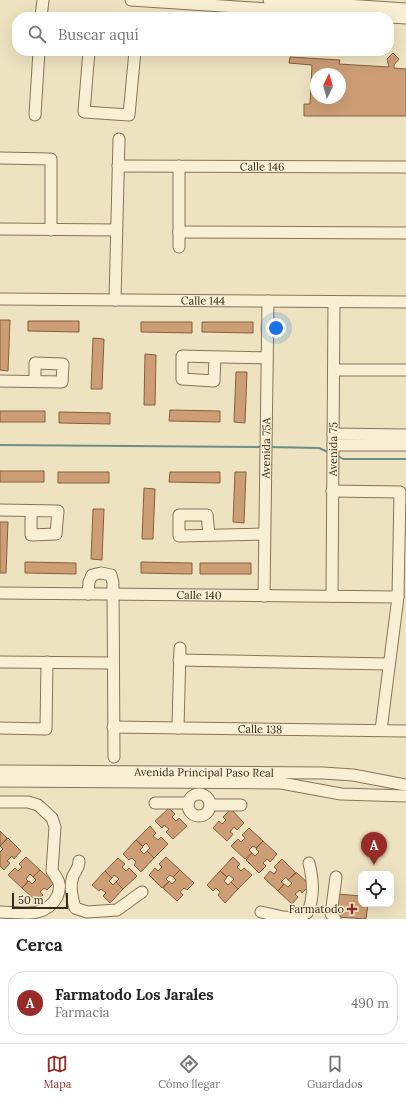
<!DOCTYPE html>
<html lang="es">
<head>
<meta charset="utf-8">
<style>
  :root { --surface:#fff; --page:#f2f2f2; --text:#222; --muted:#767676; --line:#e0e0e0; --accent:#972b27 }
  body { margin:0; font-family:Lora,serif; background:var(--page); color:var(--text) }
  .controls { position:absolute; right:12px; bottom:12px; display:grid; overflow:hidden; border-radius:8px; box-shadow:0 4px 16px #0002 }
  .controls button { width:36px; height:36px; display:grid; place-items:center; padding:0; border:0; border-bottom:1px solid var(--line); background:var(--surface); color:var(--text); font:20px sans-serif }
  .compass { position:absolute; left:310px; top:68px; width:36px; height:36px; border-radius:50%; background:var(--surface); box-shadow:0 4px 16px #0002; rotate:5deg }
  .scale { position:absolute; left:12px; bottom:10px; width:56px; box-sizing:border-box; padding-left:4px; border:2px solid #372a1c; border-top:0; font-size:11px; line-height:14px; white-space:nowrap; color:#372a1c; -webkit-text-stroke:3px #f6eccf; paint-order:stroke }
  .you { position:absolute; left:276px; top:328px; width:14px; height:14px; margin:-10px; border:3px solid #fff; border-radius:50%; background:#1a73e8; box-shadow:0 0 0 6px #1a73e833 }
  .badge { display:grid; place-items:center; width:26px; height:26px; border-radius:50%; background:var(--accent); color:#fff; font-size:13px; font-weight:700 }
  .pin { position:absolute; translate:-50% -33px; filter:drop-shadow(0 1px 2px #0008) }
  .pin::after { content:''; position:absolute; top:21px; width:14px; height:12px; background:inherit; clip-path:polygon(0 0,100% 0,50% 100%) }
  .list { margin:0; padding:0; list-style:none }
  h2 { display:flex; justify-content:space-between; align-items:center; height:52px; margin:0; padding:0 16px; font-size:17px }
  h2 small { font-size:13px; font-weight:400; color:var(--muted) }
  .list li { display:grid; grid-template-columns:26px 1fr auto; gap:12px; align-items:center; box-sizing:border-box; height:64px; margin:0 8px 8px; padding:0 8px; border:1px solid var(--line); border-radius:16px }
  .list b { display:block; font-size:15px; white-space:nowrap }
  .list p { margin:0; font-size:13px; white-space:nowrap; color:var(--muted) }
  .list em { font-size:13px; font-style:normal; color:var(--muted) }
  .icon { flex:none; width:22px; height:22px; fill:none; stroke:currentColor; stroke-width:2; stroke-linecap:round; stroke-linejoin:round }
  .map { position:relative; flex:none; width:406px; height:919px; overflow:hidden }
  .search { position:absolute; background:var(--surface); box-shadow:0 4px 16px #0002; left:12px; right:12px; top:12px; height:44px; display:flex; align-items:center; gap:10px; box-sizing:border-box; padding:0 14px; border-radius:16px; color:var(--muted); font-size:15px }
  .sheet { height:124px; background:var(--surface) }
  nav { display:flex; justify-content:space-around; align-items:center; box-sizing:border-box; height:56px; border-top:1px solid var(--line); background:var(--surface); font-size:11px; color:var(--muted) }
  nav a { display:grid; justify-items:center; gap:2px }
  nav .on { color:var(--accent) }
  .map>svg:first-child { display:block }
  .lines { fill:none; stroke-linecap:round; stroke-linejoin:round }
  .stream { stroke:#6a8e87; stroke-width:2 }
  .building { fill:#cd9e75; stroke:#875e3d; fill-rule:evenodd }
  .minor-casing { stroke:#877358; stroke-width:13 }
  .minor { stroke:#f9f0d3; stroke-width:11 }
  .poi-dot { fill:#972b27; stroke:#f6eccf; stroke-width:1.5 }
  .labels { text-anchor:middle; stroke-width:3; stroke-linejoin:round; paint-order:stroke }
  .street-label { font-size:11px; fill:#372a1c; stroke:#f6eccf }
  .poi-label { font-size:11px; fill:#372a1c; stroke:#f6eccf; text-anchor:end }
</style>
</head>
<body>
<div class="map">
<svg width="406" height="919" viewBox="0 0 406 919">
  <rect width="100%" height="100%" fill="#eee3c0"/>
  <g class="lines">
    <path class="stream" d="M0,445L263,447
      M269,447L319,448L330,453
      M338,456L343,459H406"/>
  </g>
  <path class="building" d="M393,53L399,59L394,65V68L406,69V116H304V104H310L312,65L289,63L290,57L340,60L339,64L389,67L387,59ZM316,74H340V98H316Z
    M0,320H10L8,371L0,370Z
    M28,321H79V332L28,331Z
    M141,322H192V333L141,332Z
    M202,322H253V333L202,332Z
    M93,338L104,339L102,389H91Z
    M145,354L156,355L155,405H144Z
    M236,372H247L245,423L234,422Z
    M170,410L220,411V422L169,421Z
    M0,411H45V422H0Z
    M59,412L110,413V424L59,423Z
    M0,471H44V482H0Z
    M58,472H109V483H58Z
    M170,472H220V483L169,482Z
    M235,472H246L244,523L233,522Z
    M144,488L155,489L153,539H142Z
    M93,509H104L102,560L91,559Z
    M0,522H8L6,573H0Z
    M25,562L76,563V574L25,573Z
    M141,562L192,563V574L141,573Z
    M200,563H251V574H200Z
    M169,808L175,814L172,817L176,821L179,818L187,826L173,839L166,832L169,829L164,825L162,828L155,821Z
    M231,809L244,823L237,830L234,827L230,832L233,834L227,841L213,828L219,821L222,824L226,820L223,817Z
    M150,826L156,833L153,836L158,840L161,837L168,844L154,858L147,851L150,848L146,843L143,846L136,840Z
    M249,828L263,841L256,848L253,846L249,850L252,853L245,859L231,846L238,839L241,842L245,838L242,835Z
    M0,831L7,838L0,846Z
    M8,838L21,851L14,859L12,856L7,861L10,863L4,870L0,866V852L3,849L0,846Z
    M136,840L143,847L140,850L144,854L147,851L154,858L141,872L134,865L136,862L132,858L129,860L123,854Z
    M263,841L277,854L270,862L267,859L263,863L266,866L259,873L246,860L252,853L255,856L259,852L256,849Z
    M26,857L40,870L33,877L30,874L26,879L28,881L22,888L8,875L15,868L18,871L22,867L19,864Z
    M166,857L180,870L173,877L170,875L166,879L169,882L162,888L149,875L155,868L158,871L162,867L159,864Z
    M233,857L240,864L237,867L241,871L244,868L252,875L238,889L231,882L234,879L229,875L227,877L220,871Z
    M118,858L125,864L122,867L126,871L129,868L137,876L123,889L116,882L119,879L114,875L112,878L105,871Z
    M282,859L296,873L288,880L286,877L281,882L284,884L278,891L264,878L270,871L274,874L277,870L274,867Z
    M40,870L54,883L47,890L44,888L40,892L43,895L36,901L22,888L29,881L32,884L36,880L33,877Z
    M180,870L194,883L187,890L184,888L180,892L183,895L177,901L163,888L169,881L172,884L176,880L173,877Z
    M105,871L112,878L109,881L113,885L116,882L123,889L110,903L103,896L106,893L101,889L99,891L92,885Z
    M220,871L227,877L224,881L228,885L231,882L238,889L225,903L218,895L220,892L216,888L213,891L207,885Z
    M296,872L310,885L302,893L300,890L295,894L298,897L292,904L278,891L284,884L288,887L292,883L288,880Z
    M338,894L361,896V904H368L366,919L337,917L336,914Z"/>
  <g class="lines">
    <defs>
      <g id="minor">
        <path d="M131,0L406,18"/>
        <path d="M269,0L406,9"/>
        <path d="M41,17L43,0"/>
        <path d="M89,51L84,112L129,115L135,51"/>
        <path d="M35,115L39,51"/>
        <path d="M0,158L51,159V230"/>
        <path id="s1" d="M118,166L406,167"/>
        <path d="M0,229L116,230"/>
        <path d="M179,232L406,233"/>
        <path d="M179,247V166"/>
        <path id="s2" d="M0,299L406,302"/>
        <path d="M115,300L119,139"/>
        <path d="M215,357L214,381L182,379V356C210,357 239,357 267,358"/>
        <path d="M334,370H406"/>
        <path d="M0,381L62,382L63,364L35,363V381"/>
        <path d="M333,434L406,435"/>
        <path d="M333,445H406"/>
        <path d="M332,491L400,492L398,597L381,730"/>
        <path d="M0,510L58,511L56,534L31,535V511"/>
        <path d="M209,535L207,515H179V536L264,534"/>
        <path id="s3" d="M0,593L398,597"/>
        <path d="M88,594L89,582L92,575L101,573L111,575L113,583L114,757"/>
        <path id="s4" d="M264,596L268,301"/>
        <path id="s5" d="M332,596L334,302"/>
        <path d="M179,660L389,664"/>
        <path d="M0,662L113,663"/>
        <path id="s6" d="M113,727L406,731"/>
        <path d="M0,728L46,729L47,662"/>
        <path d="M178,728L180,648"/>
        <path id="s7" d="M0,771L323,773L353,775L406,785"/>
        <path d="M0,781L281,783L341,794L406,796"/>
        <circle cx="199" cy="805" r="11"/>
        <path d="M0,802H28L38,805L52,818L55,827L52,871C59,880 62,886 57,897C45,919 21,912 0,912"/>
        <path d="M155,803H188"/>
        <path d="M210,805H241"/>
        <path d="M79,861C79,868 76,870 73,876C69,886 72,898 75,908L87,912L117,910L142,892"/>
        <path d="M261,912L283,917L295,918L307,913C315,897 313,879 309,863"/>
        <path d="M335,919L331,914L336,877"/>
      </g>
    </defs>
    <use href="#minor" class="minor-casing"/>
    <use href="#minor" class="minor"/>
  </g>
  <path class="poi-dot" d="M350 903h4v4h4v4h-4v4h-4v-4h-4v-4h4z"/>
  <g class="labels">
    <g class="street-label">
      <text dy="4" stroke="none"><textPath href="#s1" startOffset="144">Calle 146</textPath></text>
      <text dy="4" stroke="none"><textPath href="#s2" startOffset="203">Calle 144</textPath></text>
      <text dy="4" stroke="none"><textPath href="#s4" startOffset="148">Avenida 75A</textPath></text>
      <text dy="4" stroke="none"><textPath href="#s5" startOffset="147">Avenida 75</textPath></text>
      <text dy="4" stroke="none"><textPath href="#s3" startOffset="199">Calle 140</textPath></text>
      <text dy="4" stroke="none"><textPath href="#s6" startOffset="147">Calle 138</textPath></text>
      <text dy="4" stroke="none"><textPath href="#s7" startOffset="204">Avenida Principal Paso Real</textPath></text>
    </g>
    <g class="poi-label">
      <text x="344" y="913">Farmatodo</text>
    </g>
  </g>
</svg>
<div class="controls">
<button><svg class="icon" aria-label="locate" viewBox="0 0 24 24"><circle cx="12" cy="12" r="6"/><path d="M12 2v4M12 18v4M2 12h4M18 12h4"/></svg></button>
</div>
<svg class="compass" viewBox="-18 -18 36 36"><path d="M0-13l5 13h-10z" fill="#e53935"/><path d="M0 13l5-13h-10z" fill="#767676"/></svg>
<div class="scale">50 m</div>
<div class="you"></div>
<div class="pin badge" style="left:374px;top:865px">A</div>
<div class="search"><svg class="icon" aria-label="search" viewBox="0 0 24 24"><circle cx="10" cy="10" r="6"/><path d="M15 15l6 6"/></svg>Buscar aquí</div>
</div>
<section class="sheet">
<h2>Cerca<small></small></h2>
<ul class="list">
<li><span class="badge">A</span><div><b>Farmatodo Los Jarales</b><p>Farmacia</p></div><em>490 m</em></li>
</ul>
</section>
<nav>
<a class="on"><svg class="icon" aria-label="map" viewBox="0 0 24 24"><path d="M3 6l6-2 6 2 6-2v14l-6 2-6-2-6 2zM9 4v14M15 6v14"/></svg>Mapa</a>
<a><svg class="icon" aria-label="directions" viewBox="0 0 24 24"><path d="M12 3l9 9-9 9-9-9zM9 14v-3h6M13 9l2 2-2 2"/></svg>Cómo llegar</a>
<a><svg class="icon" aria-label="saved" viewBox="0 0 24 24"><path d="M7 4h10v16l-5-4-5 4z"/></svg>Guardados</a>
</nav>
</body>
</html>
